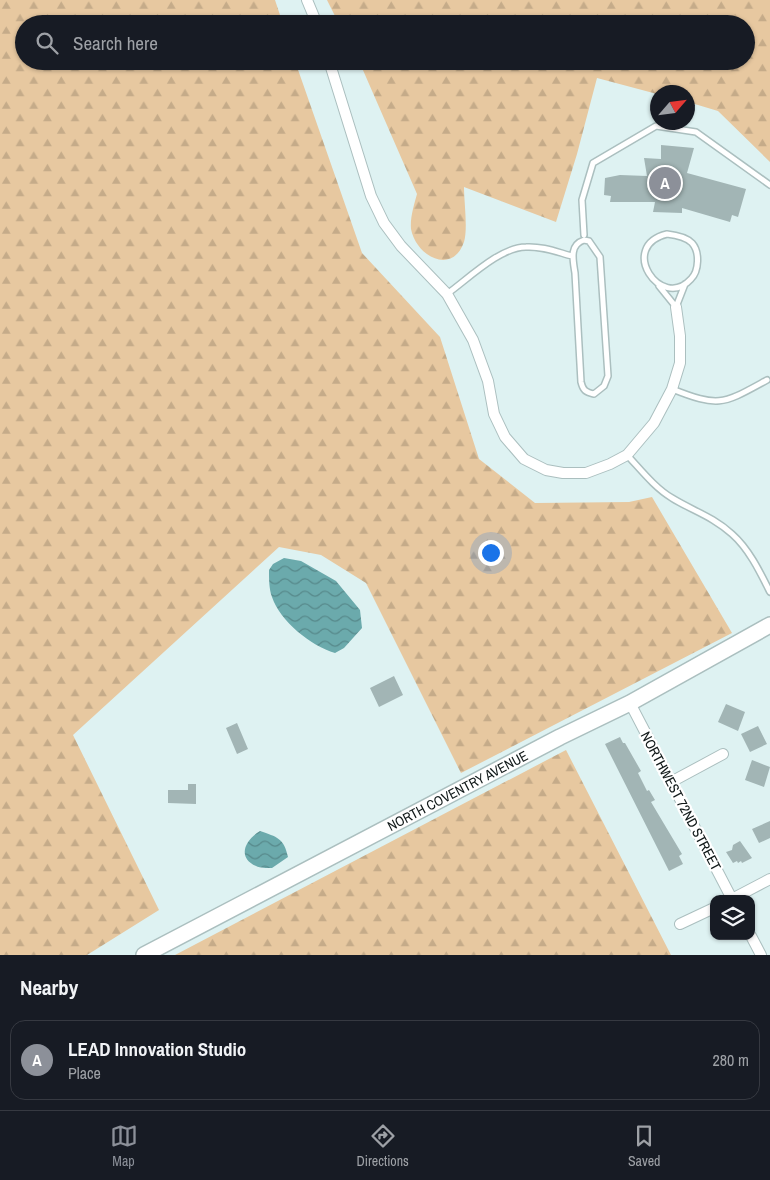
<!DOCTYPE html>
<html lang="en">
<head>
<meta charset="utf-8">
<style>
  :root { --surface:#171b24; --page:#242831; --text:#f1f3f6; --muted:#9ea1a6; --line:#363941; --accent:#8c9099 }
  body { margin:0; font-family:"Archivo Narrow",sans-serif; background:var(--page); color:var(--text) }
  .controls { position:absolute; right:15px; bottom:15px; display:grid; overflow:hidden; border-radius:10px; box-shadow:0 1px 4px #0004 }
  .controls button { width:45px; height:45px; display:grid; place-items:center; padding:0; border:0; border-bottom:1px solid var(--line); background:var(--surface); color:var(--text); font:25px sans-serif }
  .compass { position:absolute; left:650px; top:85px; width:45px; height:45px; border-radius:50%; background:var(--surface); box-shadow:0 1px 4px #0004; rotate:62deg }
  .you { position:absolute; left:490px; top:552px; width:18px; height:18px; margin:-12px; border:4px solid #fff; border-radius:50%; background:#1a73e8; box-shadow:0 0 0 8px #1a73e833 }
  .badge { display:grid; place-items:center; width:32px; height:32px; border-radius:50%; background:var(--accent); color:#fff; font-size:16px; font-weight:700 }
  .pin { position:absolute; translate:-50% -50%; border:2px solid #fff; box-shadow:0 1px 5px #0006 }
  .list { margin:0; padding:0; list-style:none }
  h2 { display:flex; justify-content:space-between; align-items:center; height:65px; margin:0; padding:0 20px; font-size:21px }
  h2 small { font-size:16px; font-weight:400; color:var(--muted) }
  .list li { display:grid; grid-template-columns:32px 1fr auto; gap:15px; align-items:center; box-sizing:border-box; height:80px; margin:0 10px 10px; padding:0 10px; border:1px solid var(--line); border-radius:15px }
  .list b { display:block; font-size:19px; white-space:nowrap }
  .list p { margin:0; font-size:16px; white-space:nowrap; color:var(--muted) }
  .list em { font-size:16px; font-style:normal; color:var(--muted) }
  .icon { flex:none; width:28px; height:28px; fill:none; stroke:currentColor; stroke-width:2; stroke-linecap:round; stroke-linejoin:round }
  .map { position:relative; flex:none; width:770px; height:955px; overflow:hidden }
  .search { position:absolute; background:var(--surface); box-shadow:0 1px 4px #0004; left:15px; right:15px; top:15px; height:55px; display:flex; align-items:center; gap:12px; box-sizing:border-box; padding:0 18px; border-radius:28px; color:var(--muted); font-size:19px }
  .sheet { height:155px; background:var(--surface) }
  nav { display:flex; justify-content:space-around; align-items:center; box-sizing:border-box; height:70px; border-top:1px solid var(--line); background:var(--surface); font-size:14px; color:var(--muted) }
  nav a { display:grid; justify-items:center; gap:2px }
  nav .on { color:var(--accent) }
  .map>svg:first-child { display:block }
  .forest { fill:url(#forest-firs) }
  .water { fill:url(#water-waves) }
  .building { fill:#a2b5b5 }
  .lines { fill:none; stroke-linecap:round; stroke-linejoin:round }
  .lane-casing { stroke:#abbfbf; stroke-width:8 }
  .street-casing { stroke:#abbfbf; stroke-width:12 }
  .secondary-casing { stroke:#abbfbf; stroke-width:18 }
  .lane { stroke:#fff; stroke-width:5 }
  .street { stroke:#fff; stroke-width:10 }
  .secondary { stroke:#fff; stroke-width:15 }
  .labels { text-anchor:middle; stroke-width:4.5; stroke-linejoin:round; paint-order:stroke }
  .street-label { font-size:14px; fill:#101818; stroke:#fff }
</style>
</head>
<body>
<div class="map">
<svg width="770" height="955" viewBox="0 0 770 955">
  <defs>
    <pattern id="forest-firs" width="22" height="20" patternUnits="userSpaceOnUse" patternTransform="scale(1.25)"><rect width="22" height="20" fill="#e7c8a0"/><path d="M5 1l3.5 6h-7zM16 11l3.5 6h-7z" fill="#c5ab89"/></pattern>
    <pattern id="water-waves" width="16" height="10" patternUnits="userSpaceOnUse" patternTransform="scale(1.25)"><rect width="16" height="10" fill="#6baaac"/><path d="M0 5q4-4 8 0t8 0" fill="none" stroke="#57898b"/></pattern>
  </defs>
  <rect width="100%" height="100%" fill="#def2f2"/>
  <path class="forest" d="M0,0H275L283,24H24V61H295L362,253L440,337L479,459L535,503L629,502L652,497L732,633L461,773L366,583L321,555L279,547L73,735L159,910L87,955H0Z
    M327,0H770V162L718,111L688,102V92H658L657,94L597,78L577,154L556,222L464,187C464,201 468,229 464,242C452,276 416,256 411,229C410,218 414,205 417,194L359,61H746V24H339Z
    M566,750L671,955H175Z"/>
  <path class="water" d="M284,558L301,561L336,581L360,610L362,628L344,648L335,653C311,646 280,621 272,597C269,589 269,579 269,570L273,564Z
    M260,831C277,837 284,838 288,857L272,868C267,868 260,868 256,866C236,857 246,839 260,831Z"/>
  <path class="building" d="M661,145L694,148L687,173L746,189L738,217L732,215L730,222L682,208V213L653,212L655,202H610L611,196L604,195L605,178L620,175L647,176L644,158L661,159Z
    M394,676L403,695L379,707L370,688Z
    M726,704L745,712L738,731L718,722Z
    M237,723L248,749L237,754L226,728Z
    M758,726L767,744L750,752L741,734Z
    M620,737L623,743H625L641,771L638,773L647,791L649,790L655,800L651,802L682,854L679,856L683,864L669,871L605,744Z
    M752,760L770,767L764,787L745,780Z
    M188,784H196V804L168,803V790H188Z
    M770,821V838L759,843L752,829Z
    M740,841L752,858L742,863L741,861L738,863L737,861L733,863L726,852L732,850L733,845Z"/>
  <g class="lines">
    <defs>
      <path id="lane" d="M667,234C676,235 686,237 692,243C700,252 699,271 691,279C661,312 617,246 667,234Z
        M584,235L582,200L593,163L656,126L696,132L770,185
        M584,240L589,241L600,257L608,376L604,386L594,394C585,392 583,390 581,382L575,273C573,260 569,245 584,240Z
        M659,286L676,307
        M447,294C468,279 500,247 526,247C542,246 557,252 572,256
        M676,307L685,284
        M672,389C720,408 723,404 767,380
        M627,455C641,470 655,488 672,498C693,511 712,516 732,534C749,549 760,572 770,592"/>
      <path id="street" d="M307,0L317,24
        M329,61L371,196L384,223L401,246L447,294L473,340L488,381L494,414L505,437L524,459L546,470L563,473H586L610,464L627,455L654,423L672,389L680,363V336L676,307
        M630,703L732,899
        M671,782L723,754
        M732,899L770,879
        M680,924L714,908
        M751,936L761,955"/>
      <g id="secondary">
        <path id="s1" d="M144,955L560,737L630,703L770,625"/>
      </g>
    </defs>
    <use href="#lane" class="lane-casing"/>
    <use href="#street" class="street-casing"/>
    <use href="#secondary" class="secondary-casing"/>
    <use href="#lane" class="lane"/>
    <use href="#street" class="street"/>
    <use href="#secondary" class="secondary"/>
  </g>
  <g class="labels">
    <g class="street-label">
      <text dy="5" stroke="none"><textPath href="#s1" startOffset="354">NORTH COVENTRY AVENUE</textPath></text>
      <text transform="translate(681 801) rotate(62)" y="5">NORTHWEST 72ND STREET</text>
    </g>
  </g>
</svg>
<div class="controls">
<button><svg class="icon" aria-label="layers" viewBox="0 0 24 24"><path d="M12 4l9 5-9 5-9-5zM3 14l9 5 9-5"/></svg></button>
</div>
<svg class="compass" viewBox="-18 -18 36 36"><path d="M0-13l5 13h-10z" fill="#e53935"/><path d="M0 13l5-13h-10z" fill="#9ea1a6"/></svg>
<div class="you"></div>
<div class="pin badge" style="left:665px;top:183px">A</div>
<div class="search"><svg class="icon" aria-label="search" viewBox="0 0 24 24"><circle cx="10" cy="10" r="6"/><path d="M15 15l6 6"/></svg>Search here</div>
</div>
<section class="sheet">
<h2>Nearby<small></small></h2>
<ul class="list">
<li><span class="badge">A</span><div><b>LEAD Innovation Studio</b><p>Place</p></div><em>280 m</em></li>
</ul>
</section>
<nav>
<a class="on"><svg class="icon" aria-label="map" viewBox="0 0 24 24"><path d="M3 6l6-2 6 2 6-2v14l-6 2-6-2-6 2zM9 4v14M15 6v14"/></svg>Map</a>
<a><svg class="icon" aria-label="directions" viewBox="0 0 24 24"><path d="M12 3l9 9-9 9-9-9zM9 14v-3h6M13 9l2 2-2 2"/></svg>Directions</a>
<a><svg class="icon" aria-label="saved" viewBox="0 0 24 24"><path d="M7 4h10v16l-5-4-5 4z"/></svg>Saved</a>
</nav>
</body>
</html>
